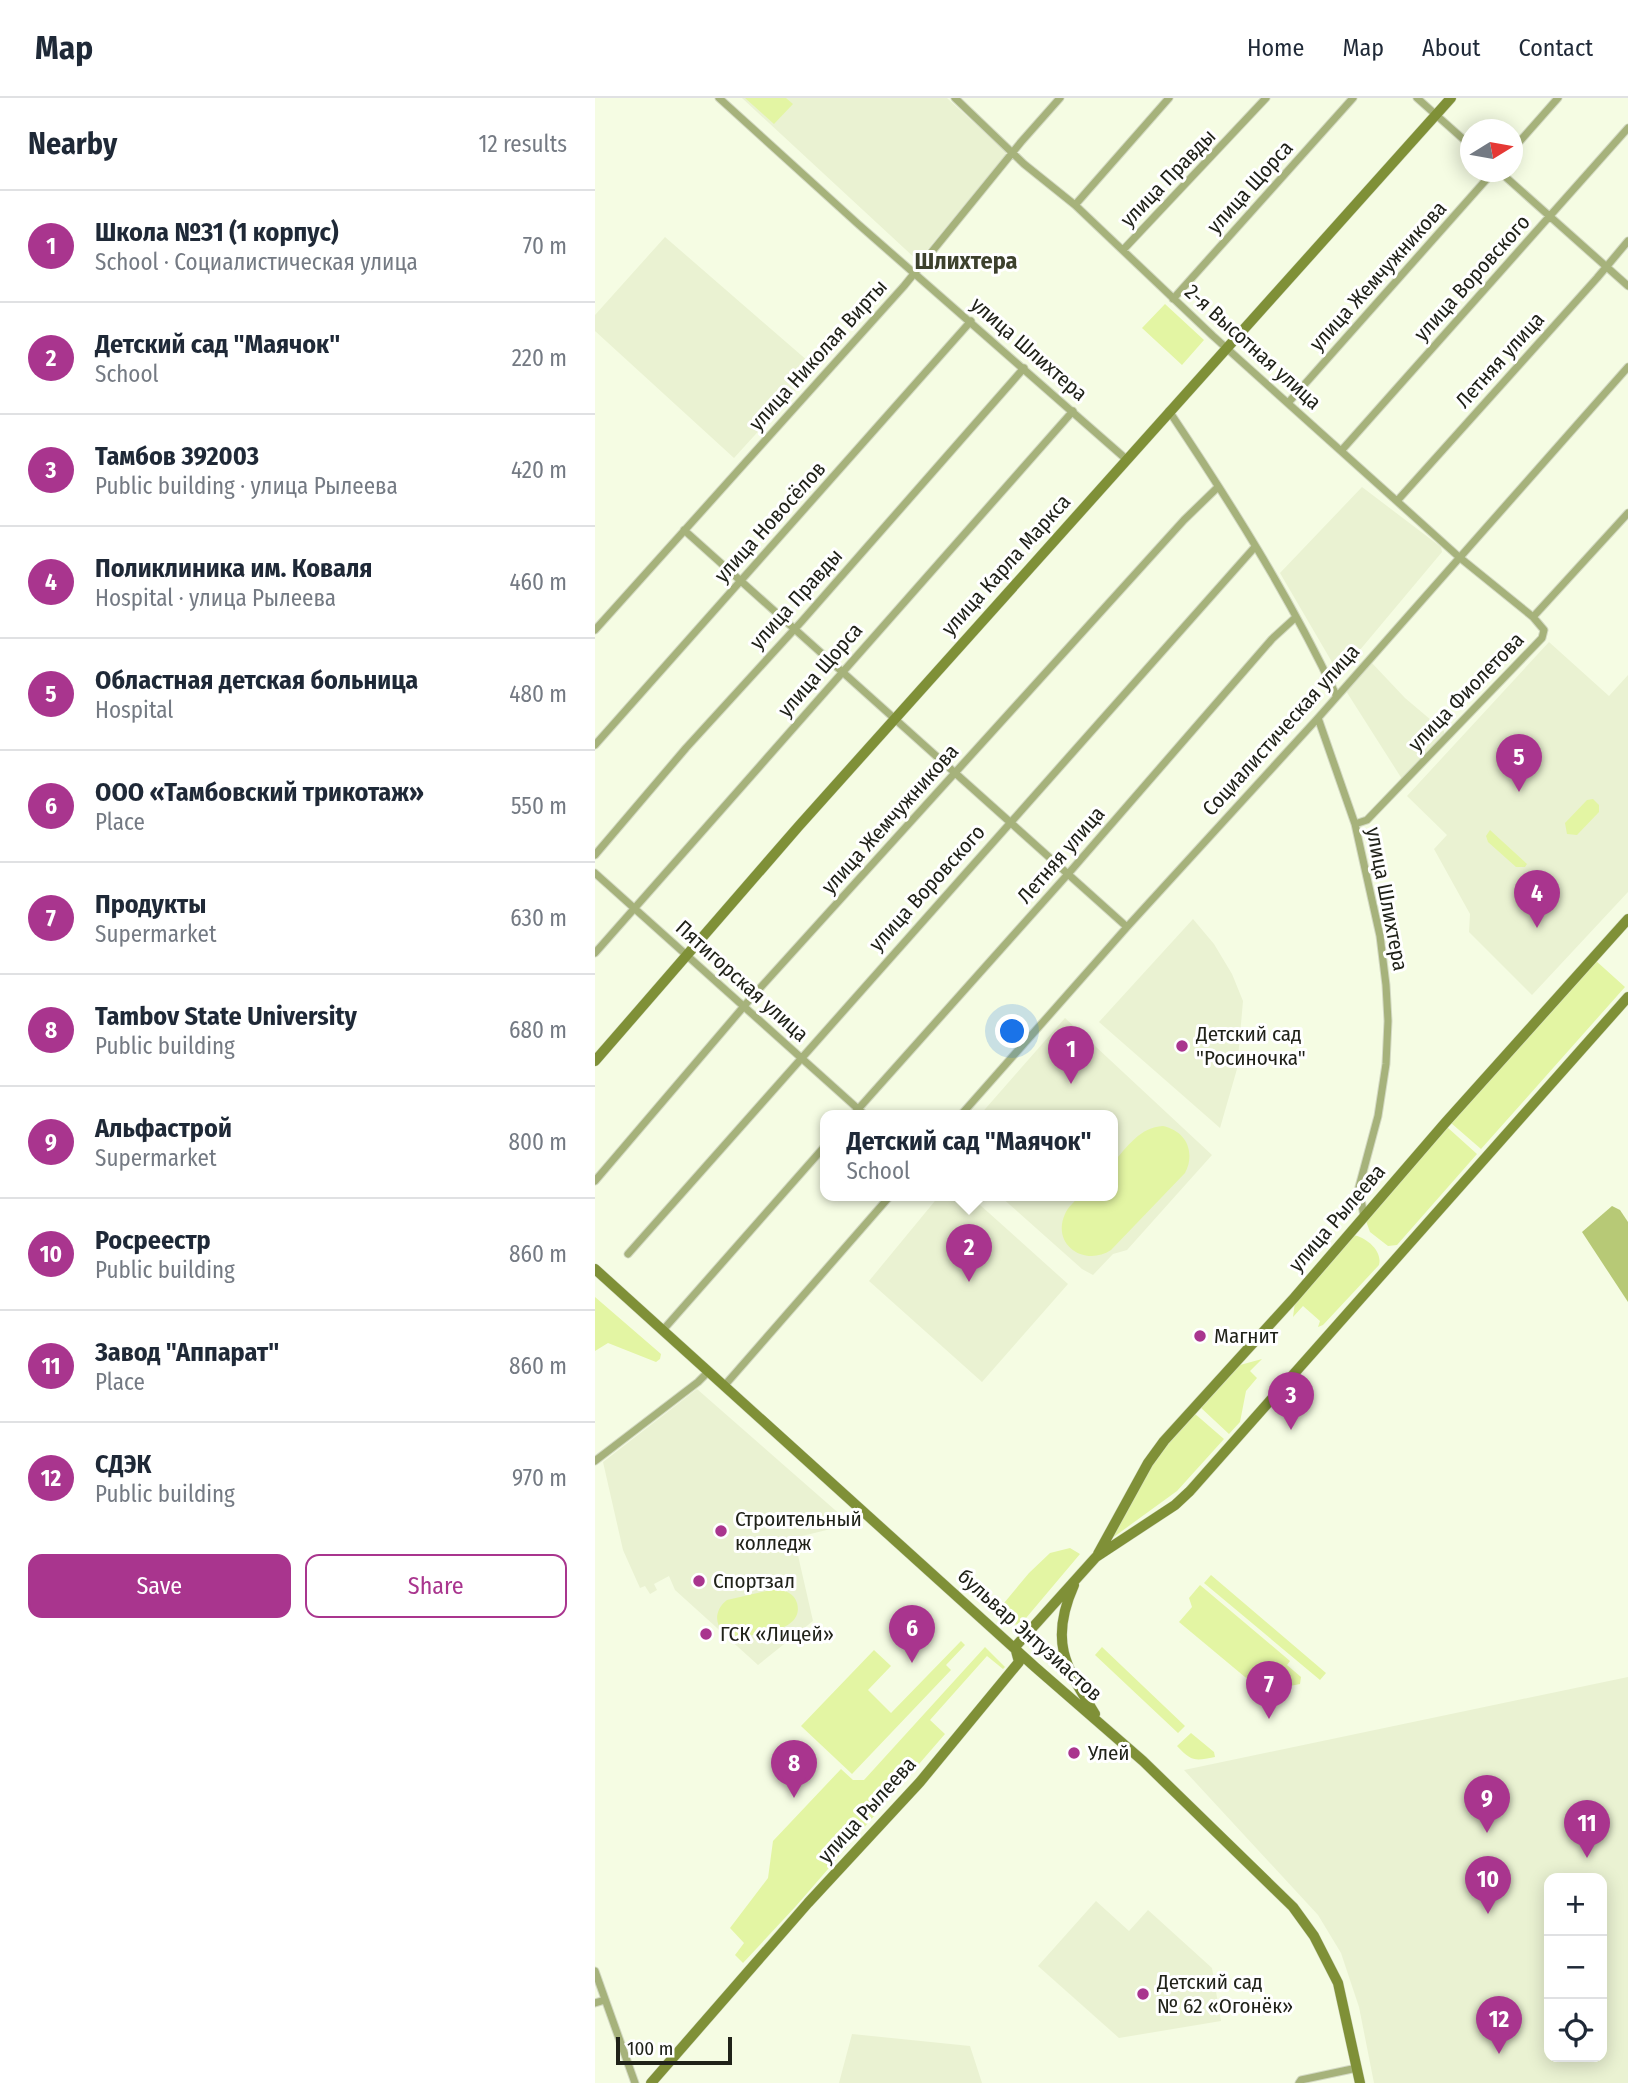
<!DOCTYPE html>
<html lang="en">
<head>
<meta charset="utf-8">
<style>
  :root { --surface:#fff; --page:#f6f6f7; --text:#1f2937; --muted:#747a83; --line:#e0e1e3; --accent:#a9358e }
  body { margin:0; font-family:"Fira Sans Condensed",sans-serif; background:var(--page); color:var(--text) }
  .controls { position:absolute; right:21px; bottom:21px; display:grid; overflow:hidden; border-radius:14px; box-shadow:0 4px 18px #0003 }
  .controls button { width:63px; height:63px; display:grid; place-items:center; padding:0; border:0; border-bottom:2px solid var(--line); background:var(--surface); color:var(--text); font:35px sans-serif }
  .compass { position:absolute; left:865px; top:21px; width:63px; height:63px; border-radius:50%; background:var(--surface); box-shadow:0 4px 18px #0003; rotate:79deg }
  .scale { position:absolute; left:21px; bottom:18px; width:116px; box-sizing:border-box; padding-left:7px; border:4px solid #202219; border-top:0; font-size:19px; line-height:24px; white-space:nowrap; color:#202219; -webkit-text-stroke:5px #fff; paint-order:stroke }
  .you { position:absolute; left:418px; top:934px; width:24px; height:24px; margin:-18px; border:5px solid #fff; border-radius:50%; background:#1a73e8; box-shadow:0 0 0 10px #1a73e833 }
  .badge { display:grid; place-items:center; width:46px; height:46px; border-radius:50%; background:var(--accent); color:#fff; font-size:23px; font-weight:700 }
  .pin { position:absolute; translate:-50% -58px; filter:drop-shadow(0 2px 4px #0008) }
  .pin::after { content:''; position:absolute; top:37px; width:24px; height:21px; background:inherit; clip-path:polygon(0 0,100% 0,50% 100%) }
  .popup { position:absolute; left:225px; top:1012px; width:298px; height:91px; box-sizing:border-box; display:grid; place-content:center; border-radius:14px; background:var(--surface); filter:drop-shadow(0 2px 5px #0005); font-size:23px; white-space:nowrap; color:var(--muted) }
  .popup b { font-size:26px; color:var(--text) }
  .popup::after { content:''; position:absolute; left:50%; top:100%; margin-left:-14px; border:14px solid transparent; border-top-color:var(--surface) }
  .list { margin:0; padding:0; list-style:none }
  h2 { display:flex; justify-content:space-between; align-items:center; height:91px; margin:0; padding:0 28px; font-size:30px }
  h2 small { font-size:23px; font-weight:400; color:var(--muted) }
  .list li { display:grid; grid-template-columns:46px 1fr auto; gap:21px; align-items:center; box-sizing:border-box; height:112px; padding:0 28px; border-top:2px solid var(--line) }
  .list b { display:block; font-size:26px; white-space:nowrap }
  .list p { margin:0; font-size:23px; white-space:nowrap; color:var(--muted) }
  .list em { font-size:23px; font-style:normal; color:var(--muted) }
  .actions { display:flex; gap:14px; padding:21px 28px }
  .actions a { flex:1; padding:16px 0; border:2px solid var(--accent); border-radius:14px; text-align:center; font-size:24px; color:var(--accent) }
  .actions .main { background:var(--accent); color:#fff }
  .icon { flex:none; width:38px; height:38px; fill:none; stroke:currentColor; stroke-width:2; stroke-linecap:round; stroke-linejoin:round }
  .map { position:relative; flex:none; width:1033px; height:1985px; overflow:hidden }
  header { display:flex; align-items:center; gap:42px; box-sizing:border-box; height:98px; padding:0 35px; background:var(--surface); border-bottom:2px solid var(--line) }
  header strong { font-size:33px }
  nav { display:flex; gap:38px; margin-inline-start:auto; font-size:24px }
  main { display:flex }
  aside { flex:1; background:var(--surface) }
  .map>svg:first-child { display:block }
  .built { fill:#eaf2d2; fill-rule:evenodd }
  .green { fill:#e3f5a3 }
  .forest { fill:#b7c976 }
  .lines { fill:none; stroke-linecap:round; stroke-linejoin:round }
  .street-casing { stroke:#d3d9c3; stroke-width:9 }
  .secondary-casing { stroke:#d3d9c3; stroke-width:11 }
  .street { stroke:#a6b27b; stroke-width:7 }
  .secondary { stroke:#7f9037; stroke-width:10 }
  .poi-dot { fill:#a9358e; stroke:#fff; stroke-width:2.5 }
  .labels { text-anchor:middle; stroke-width:6; stroke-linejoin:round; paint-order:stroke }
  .street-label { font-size:21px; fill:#202219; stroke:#fff }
  .poi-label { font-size:21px; fill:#202219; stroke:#fff; text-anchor:start }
  .quarter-label { font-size:24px; font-weight:bold; fill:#3d412d; stroke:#fff }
</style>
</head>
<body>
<header>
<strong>Map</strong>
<nav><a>Home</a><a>Map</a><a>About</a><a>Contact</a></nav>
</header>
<main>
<aside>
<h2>Nearby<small>12 results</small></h2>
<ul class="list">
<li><span class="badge">1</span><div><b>Школа №31 (1 корпус)</b><p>School · Социалистическая улица</p></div><em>70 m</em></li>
<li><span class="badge">2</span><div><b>Детский сад &quot;Маячок&quot;</b><p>School</p></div><em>220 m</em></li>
<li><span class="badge">3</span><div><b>Тамбов 392003</b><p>Public building · улица Рылеева</p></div><em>420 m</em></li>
<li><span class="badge">4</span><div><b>Поликлиника им. Коваля</b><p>Hospital · улица Рылеева</p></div><em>460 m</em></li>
<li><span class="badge">5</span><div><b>Областная детская больница</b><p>Hospital</p></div><em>480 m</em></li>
<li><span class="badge">6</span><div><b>ООО «Тамбовский трикотаж»</b><p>Place</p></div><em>550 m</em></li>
<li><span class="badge">7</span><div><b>Продукты</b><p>Supermarket</p></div><em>630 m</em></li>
<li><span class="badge">8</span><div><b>Tambov State University</b><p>Public building</p></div><em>680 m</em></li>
<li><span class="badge">9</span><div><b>Альфастрой</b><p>Supermarket</p></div><em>800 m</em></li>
<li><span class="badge">10</span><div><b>Росреестр</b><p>Public building</p></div><em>860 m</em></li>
<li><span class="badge">11</span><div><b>Завод &quot;Аппарат&quot;</b><p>Place</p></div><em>860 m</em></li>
<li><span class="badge">12</span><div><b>СДЭК</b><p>Public building</p></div><em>970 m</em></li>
</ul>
<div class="actions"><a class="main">Save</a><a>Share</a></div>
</aside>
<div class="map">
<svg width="1033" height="1985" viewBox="0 0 1033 1985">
  <rect width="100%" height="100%" fill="#f5fce3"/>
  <path class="built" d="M147,0H352L412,55L323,163Z
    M70,139L221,270L139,360L0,233V217Z
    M767,389L846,449L847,454L749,571H741L685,475Z
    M954,544L1014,598L1033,577V794L937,897L874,834L875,816L839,751L852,737L812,698Z
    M776,564L810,600L849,633V638L807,681L751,593Z
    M598,821L619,846L637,876L648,903L642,971L625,1030L504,924Z
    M470,920L617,1057L532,1152L518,1156L498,1177L487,1171L405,1098H518V1018H384Z
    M344,1098H375L473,1186L387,1284L274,1183Z
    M102,1291L256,1426L199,1440L218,1523L163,1567L80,1492L74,1478L59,1486L62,1492L55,1496L50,1488L45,1490L28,1452L8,1364Z
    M1033,1579V1985H779L764,1909L746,1855L723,1817L589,1672ZM954,1780H1007V1959H954Z
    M501,1803L534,1833L553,1812L617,1870L626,1923L524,1940L443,1868Z
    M257,1936L375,1948L387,1985H244Z"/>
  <path class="green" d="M150,0H191L198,6L179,26Z
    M570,206L609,242L587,267L547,230Z
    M998,701L1004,707V714L982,737L972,736L970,725L992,702Z
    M895,732L932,766L930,769H921L893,744L891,738Z
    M1000,862L1030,889L886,1051L856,1025Z
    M568,1028C591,1033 601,1054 590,1075L516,1152C490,1169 456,1147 470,1116C473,1109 479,1104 485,1098H518V1065C532,1049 545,1029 568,1028Z
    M852,1029L882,1056L802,1147L793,1148L775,1134L771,1123Z
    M758,1137C771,1139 788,1153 784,1167L728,1227L723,1229L725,1223L708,1208L698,1219L700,1204Z
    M0,1199L66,1256L65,1261L61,1264L13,1245L0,1253Z
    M667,1261L655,1273L662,1280L651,1293L645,1324L634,1336L604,1308L645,1267Z
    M599,1315L629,1341L582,1393L509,1446L557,1363Z
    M475,1450L485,1456L426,1526C414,1528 409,1525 399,1517L434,1475L455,1455Z
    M616,1477L731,1575L725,1582L609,1485Z
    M605,1487L695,1563L692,1567L706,1579L705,1586L695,1588L676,1572L662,1589L584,1524L597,1509L594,1500Z
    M180,1491C190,1492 199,1495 202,1505C210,1534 160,1536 142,1539C121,1537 115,1515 132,1502Z
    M366,1543L370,1547L351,1567L356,1572L257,1676L206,1628L279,1552L296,1568L273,1592L296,1615Z
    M390,1549L410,1569L408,1571L392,1558L335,1622L350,1636L201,1808L148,1865L140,1857L149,1845L135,1830L173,1780L178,1743L246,1671L258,1682H269Z
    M507,1549L590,1628L583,1635L500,1557Z
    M596,1635L619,1654L620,1659C600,1663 597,1664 582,1648Z"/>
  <path class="forest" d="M1017,1108L1025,1112L1033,1124V1204L987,1134Z"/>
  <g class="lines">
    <defs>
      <path id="street" d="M124,0L263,126L531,361
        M360,0L429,66L480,107L618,238L864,459L938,519L949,532L947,540L772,722L760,726
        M822,0L876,48
        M918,51L963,0
        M905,74L1033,188
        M480,107L574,0
        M528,152L671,0
        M578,201L758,0
        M693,305L898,74
        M574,313C635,404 695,499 741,597
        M746,353L1033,30
        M802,403L1002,180L1033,143
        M89,432L532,829
        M938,519L1033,415
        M0,532L309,188L426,44L465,0
        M723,620L760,726L785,838L791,887L793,923L791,966L783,1018L764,1089L769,1119
        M0,647L376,223
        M0,757L91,650L207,523L429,270
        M0,775L271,1018
        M0,855L478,313
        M257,1018L473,776L677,541L701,519
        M365,1018L532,829L723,620L1033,269
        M0,1083L156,900L589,422L623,389
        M33,1156L659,450
        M68,1232L230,1048
        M130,1287L295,1098
        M0,1363L103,1284L114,1273
        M0,1873L40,1985
        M0,1905L10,1902
        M704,1985L706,1982L762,1970"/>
      <path id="secondary" d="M0,963L203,729L856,0
        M0,1171L440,1569L548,1663L698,1809L719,1838L743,1885L765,1985
        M503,1456L553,1365L569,1343L699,1200L850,1025L1033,821
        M479,1487C454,1543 470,1568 500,1616
        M420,1549L501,1459L580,1407L595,1393L1033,899
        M56,1985L213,1805L325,1684L424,1564L420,1549"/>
    </defs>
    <use href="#street" class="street-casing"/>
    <use href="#secondary" class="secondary-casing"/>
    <use href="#street" class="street"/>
    <use href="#secondary" class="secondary"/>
  </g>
  <g class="poi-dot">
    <circle cx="587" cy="948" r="7"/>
    <circle cx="605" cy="1238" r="7"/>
    <circle cx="126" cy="1433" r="7"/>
    <circle cx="104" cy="1483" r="7"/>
    <circle cx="111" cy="1536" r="7"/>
    <circle cx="479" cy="1655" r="7"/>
    <circle cx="548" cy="1896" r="7"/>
  </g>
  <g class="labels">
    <g class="street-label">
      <text transform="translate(573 80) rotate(-46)" y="7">улица Правды</text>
      <text transform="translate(655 89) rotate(-48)" y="7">улица Щорса</text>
      <text transform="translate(783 178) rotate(-48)" y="7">улица Жемчужникова</text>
      <text transform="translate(877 180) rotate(-48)" y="7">улица Воровского</text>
      <text transform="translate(658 249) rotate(42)" y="7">2-я Высотная улица</text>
      <text transform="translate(434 251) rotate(41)" y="7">улица Шлихтера</text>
      <text transform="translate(223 257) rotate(-48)" y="7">улица Николая Вирты</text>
      <text transform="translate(905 262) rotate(-48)" y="7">Летняя улица</text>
      <text transform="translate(175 424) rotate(-48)" y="7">улица Новосёлов</text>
      <text transform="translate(411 467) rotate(-48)" y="7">улица Карла Маркса</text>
      <text transform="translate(201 501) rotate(-48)" y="7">улица Правды</text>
      <text transform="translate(225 572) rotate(-49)" y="7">улица Щорса</text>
      <text transform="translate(871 594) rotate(-46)" y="7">улица Фиолетова</text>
      <text transform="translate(686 632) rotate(-48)" y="7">Социалистическая улица</text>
      <text transform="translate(295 721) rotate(-48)" y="7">улица Жемчужникова</text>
      <text transform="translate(466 757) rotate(-49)" y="7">Летняя улица</text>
      <text transform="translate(332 790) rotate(-48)" y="7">улица Воровского</text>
      <text transform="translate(792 801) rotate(79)" y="7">улица Шлихтера</text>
      <text transform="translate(147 883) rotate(42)" y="7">Пятигорская улица</text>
      <text transform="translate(742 1120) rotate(-49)" y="7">улица Рылеева</text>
      <text transform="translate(435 1537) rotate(42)" y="7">бульвар Энтузиастов</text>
      <text transform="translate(272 1712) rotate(-48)" y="7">улица Рылеева</text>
    </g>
    <g class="poi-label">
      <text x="601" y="943">Детский сад<tspan x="601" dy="24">"Росиночка"</tspan></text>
      <text x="619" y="1245">Магнит</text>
      <text x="140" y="1428">Строительный<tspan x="140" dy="24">колледж</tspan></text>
      <text x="118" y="1490">Спортзал</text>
      <text x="125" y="1543">ГСК «Лицей»</text>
      <text x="493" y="1662">Улей</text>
      <text x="562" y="1891">Детский сад<tspan x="562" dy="24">№ 62 «Огонёк»</tspan></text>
    </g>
    <g class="quarter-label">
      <text x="371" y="171">Шлихтера</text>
    </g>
  </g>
</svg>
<div class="controls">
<button>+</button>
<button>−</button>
<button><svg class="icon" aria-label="locate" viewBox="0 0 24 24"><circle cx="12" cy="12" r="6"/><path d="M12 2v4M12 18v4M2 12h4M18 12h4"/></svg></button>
</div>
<svg class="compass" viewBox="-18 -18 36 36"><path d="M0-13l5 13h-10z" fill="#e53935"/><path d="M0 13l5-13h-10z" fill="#747a83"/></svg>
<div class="scale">100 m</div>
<div class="you"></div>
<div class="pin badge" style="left:476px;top:986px">1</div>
<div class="pin badge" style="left:374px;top:1184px">2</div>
<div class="popup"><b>Детский сад &quot;Маячок&quot;</b>School</div>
<div class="pin badge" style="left:696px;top:1332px">3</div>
<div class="pin badge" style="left:942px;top:830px">4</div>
<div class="pin badge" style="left:924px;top:694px">5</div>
<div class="pin badge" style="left:317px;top:1565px">6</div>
<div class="pin badge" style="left:674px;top:1621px">7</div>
<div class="pin badge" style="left:199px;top:1700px">8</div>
<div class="pin badge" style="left:892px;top:1735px">9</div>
<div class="pin badge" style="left:893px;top:1816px">10</div>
<div class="pin badge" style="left:992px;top:1760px">11</div>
<div class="pin badge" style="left:904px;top:1956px">12</div>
</div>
</main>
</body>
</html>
